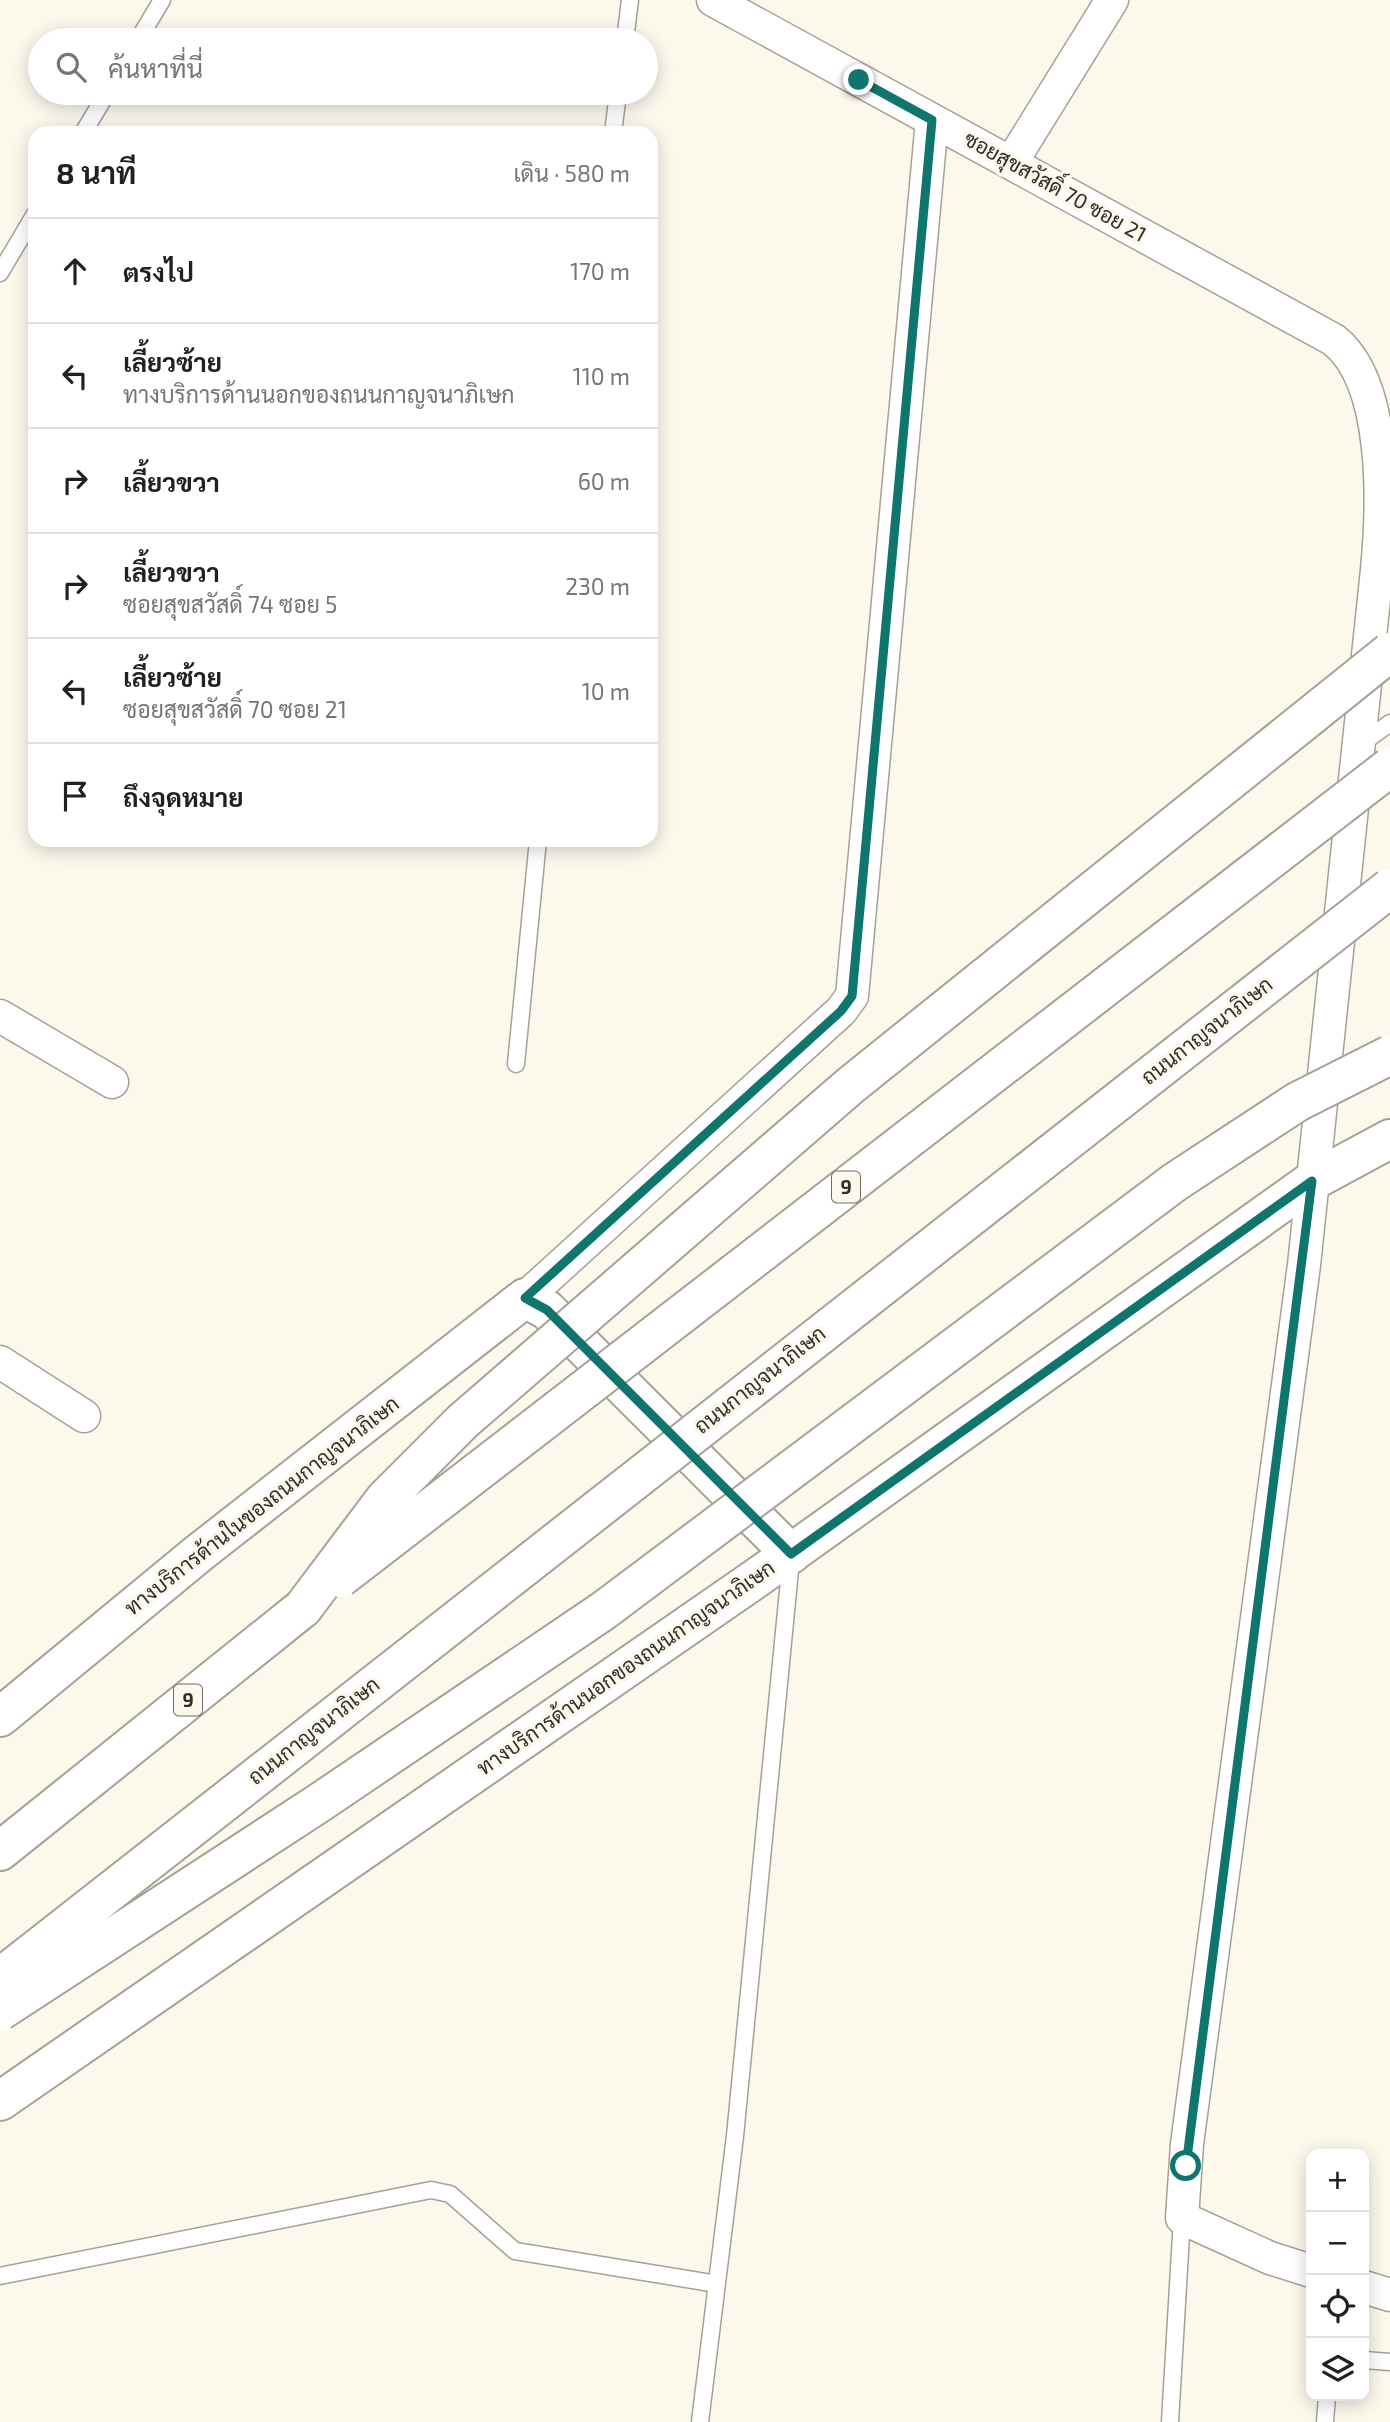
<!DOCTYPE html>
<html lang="th">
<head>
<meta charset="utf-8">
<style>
  :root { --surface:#fff; --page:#f6f6f6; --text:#202124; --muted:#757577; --line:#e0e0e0 }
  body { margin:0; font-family:"Exo 2",Sarabun,sans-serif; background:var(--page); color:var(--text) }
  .controls { position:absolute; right:21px; bottom:21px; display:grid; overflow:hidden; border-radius:14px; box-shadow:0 4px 18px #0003 }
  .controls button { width:63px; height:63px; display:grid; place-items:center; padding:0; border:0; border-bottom:2px solid var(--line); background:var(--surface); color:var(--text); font:35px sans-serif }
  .stop { position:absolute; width:21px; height:21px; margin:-16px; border:5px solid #0f766e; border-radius:50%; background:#fff }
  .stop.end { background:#0f766e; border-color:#fff; box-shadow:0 2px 7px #0008 }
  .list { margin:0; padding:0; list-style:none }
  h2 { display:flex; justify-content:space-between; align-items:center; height:91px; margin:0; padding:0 28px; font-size:30px }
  h2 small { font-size:23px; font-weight:400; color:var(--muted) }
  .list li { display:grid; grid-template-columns:46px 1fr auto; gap:21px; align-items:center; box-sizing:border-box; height:105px; padding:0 28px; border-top:2px solid var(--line) }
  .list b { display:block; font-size:26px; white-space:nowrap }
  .list p { margin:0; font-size:23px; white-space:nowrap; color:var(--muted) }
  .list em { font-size:23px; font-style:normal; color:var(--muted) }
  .icon { flex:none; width:38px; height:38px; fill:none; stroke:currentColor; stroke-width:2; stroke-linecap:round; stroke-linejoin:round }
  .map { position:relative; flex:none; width:1390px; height:2422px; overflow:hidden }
  .search { position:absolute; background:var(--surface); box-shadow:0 4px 18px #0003; left:28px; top:28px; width:630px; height:77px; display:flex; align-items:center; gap:18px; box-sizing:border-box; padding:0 24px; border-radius:38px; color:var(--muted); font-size:26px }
  .panel { position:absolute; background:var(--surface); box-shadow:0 4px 18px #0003; left:28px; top:126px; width:630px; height:721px; border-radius:21px }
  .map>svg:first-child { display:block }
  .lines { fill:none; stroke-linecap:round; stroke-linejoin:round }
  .lane-casing { stroke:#a6a195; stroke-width:19 }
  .street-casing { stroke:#a6a195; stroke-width:35 }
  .secondary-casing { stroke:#a6a195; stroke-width:42 }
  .highway-casing { stroke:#a6a195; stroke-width:42 }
  .lane { stroke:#fff; stroke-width:16 }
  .street { stroke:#fff; stroke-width:32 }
  .secondary { stroke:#fff; stroke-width:38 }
  .highway { stroke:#fff; stroke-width:38 }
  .highway-bridge-casing { stroke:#a6a195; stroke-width:42; stroke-linecap:butt }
  .highway-bridge { stroke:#fff; stroke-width:38 }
  .route { stroke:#0f766e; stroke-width:9 }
  .labels { text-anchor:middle; stroke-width:7; stroke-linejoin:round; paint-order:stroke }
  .shield { fill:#fdf8ec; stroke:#6e6b64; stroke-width:2 }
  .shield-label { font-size:19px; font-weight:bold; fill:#302e29 }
  .street-label { font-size:21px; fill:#302e29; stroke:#fdf8ec }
</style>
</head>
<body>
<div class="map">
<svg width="1390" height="2422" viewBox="0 0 1390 2422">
  <rect width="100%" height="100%" fill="#fdf8ec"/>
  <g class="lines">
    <defs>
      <path id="lane" d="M138,40L162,0
        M625,40L630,0
        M83,133L107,93
        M613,133L618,93
        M0,273L35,214
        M1361,744L1390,723
        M516,1064L538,840
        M0,2276L431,2190L450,2194L515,2251L717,2284
        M1364,2360L1390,2362
        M700,2422L735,2136L791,1560
        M1170,2422L1182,2218
        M1325,2422L1327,2396"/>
      <path id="street" d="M713,0L1334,340C1388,383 1383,507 1377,570L1304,1265L1187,2144L1182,2218L1270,2258L1311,2271
        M1011,163L1112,0
        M0,1016L112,1082
        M525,1298L841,1011L852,996L932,120
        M0,1362L84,1416
        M1364,2287L1390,2295"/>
      <path id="secondary" d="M0,1717L199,1553L525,1298L547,1310L791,1554
        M0,2101L755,1579L1312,1181L1390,1139"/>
      <path id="highway" d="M0,1851L303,1608"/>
    </defs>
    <use href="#lane" class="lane-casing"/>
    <use href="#street" class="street-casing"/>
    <use href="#secondary" class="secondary-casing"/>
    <use href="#highway" class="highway-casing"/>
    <use href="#lane" class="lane"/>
    <use href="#street" class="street"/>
    <use href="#secondary" class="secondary"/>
    <use href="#highway" class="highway"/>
    <defs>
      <path id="highway-bridge" d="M340,1578L1390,767
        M303,1608L385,1499L463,1421L851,1085L1390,652
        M0,1978L1390,888
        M0,2011L319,1803L603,1611L1175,1182L1297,1102L1390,1055"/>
    </defs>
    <use href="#highway-bridge" class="highway-bridge-casing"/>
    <use href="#highway-bridge" class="highway-bridge"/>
  </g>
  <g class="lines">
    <path class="route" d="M859,80L932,120L852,996L841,1011L525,1298L547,1310L791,1554L1312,1181L1186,2166"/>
  </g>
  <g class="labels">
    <g class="shield">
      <rect x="832" y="1171.5" width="28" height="31" rx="5"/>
      <rect x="174" y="1684.5" width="28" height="31" rx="5"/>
    </g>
    <g class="shield-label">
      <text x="846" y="1194">9</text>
      <text x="188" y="1707">9</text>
    </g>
    <g class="street-label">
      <text transform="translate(1055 187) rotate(29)" y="7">ซอยสุขสวัสดิ์ 70 ซอย 21</text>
      <text transform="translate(1207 1031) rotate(-38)" y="7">ถนนกาญจนาภิเษก</text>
      <text transform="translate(760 1380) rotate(-38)" y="7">ถนนกาญจนาภิเษก</text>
      <text transform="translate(262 1506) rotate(-38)" y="7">ทางบริการด้านในของถนนกาญจนาภิเษก</text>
      <text transform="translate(626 1668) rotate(-35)" y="7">ทางบริการด้านนอกของถนนกาญจนาภิเษก</text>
      <text transform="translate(314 1731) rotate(-38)" y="7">ถนนกาญจนาภิเษก</text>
    </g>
  </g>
</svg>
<div class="controls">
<button>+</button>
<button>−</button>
<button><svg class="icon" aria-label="locate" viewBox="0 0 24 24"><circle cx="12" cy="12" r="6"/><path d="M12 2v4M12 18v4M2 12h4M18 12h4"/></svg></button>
<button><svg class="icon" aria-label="layers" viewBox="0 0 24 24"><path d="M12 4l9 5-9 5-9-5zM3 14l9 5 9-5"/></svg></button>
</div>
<div class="stop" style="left:1186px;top:2166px"></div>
<div class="stop end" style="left:859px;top:80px"></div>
<div class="search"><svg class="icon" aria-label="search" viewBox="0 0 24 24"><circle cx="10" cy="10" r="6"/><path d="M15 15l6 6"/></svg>ค้นหาที่นี่</div>
<section class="panel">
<h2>8 นาที<small>เดิน · 580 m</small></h2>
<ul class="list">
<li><svg class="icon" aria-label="ahead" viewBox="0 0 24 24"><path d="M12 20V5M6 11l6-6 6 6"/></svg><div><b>ตรงไป</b></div><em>170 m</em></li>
<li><svg class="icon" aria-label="left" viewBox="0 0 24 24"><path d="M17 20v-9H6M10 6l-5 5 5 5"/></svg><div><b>เลี้ยวซ้าย</b><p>ทางบริการด้านนอกของถนนกาญจนาภิเษก</p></div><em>110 m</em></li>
<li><svg class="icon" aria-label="right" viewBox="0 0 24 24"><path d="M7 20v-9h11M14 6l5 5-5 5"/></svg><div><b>เลี้ยวขวา</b></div><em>60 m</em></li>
<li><svg class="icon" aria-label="right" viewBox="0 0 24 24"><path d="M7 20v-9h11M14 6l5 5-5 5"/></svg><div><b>เลี้ยวขวา</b><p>ซอยสุขสวัสดิ์ 74 ซอย 5</p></div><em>230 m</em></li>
<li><svg class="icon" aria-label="left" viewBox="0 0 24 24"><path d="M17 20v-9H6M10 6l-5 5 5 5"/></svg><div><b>เลี้ยวซ้าย</b><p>ซอยสุขสวัสดิ์ 70 ซอย 21</p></div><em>10 m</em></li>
<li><svg class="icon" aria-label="arrive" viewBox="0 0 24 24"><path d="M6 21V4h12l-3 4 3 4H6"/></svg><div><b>ถึงจุดหมาย</b></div></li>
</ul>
</section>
</div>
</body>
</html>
